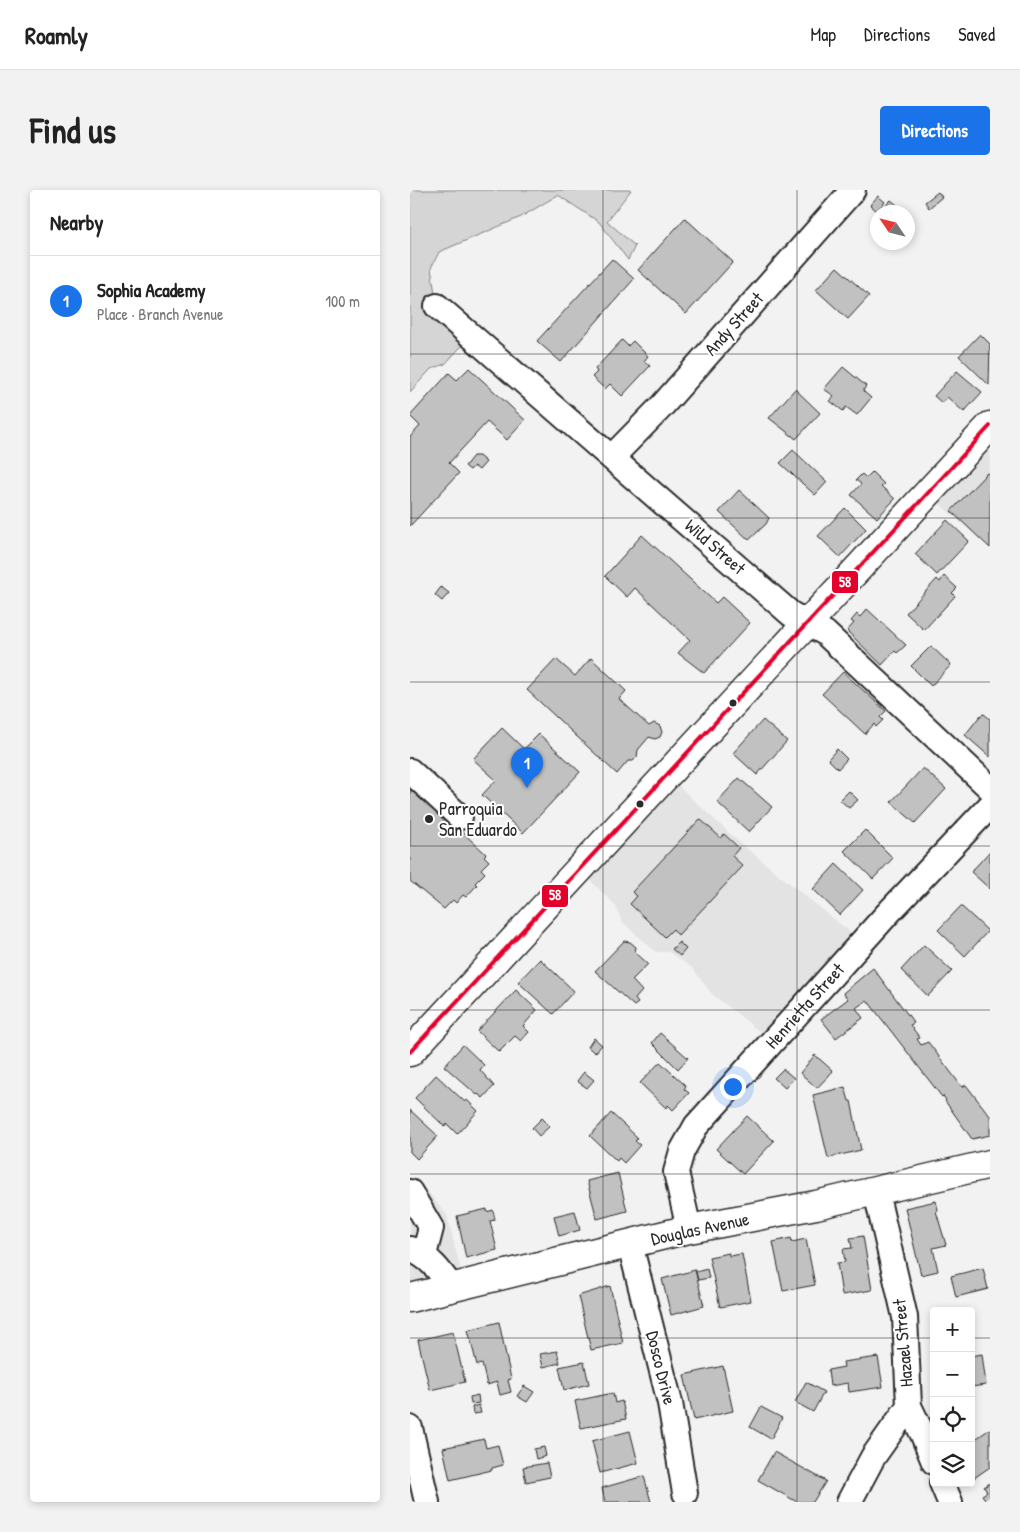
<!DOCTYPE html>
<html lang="en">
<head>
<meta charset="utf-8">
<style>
  :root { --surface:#fff; --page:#f2f2f2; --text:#222; --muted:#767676; --line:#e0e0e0; --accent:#1a73e8 }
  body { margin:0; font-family:"Patrick Hand",sans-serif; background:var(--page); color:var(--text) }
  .controls { position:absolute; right:15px; bottom:15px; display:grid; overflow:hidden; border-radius:5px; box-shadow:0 2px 8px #0003 }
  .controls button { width:45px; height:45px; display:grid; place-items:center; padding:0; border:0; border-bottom:1px solid var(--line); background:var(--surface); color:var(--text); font:25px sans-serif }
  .compass { position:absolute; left:460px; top:15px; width:45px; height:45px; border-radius:50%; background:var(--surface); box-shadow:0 2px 8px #0003; rotate:305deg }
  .you { position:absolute; left:322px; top:896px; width:18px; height:18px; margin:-12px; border:4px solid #fff; border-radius:50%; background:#1a73e8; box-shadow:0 0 0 8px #1a73e833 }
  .badge { display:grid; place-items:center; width:32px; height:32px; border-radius:50%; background:var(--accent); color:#fff; font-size:16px; font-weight:700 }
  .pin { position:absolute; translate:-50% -41px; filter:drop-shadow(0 1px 2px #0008) }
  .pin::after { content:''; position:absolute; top:26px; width:18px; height:15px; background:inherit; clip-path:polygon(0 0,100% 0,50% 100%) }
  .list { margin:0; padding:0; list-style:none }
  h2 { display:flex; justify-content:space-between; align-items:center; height:65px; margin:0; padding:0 20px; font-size:21px }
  h2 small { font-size:16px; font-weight:400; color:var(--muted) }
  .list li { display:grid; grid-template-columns:32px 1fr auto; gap:15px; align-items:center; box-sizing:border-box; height:90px; padding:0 20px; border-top:1px solid var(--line) }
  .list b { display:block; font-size:19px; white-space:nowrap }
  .list p { margin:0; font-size:16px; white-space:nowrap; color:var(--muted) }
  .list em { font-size:16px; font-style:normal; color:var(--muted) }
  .icon { flex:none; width:28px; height:28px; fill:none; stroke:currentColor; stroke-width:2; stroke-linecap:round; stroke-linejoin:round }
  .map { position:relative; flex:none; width:580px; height:1312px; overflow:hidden; border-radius:5px }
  header { display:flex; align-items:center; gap:30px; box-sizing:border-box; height:70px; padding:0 25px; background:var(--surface); border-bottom:1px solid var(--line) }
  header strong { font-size:24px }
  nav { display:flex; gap:28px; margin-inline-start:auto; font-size:18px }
  .intro { display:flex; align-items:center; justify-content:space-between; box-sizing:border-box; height:120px; padding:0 30px }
  h1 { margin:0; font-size:35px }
  .button { padding:12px 22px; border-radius:5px; background:var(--accent); color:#fff; font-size:18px; font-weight:700 }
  main { display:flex; gap:30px; padding:0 30px }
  aside { flex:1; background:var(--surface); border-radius:5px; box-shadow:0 2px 8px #0003 }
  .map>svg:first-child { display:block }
  .built { fill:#e3e3e3 }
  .green { fill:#d5d5d5; stroke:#808080 }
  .building { fill:#c1c1c1; stroke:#2b2b2b }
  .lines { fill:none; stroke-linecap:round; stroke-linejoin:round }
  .minor-casing { stroke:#2b2b2b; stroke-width:28 }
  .major-casing { stroke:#2b2b2b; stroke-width:31 }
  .minor { stroke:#fff; stroke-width:24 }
  .major { stroke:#fff; stroke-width:28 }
  .bus-1-casing { stroke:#fff; stroke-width:8 }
  .bus-1 { stroke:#e4002b; stroke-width:4 }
  .grid { fill:none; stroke:#2b2b2b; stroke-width:1; stroke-opacity:0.55 }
  .bus-dot { fill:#2b2b2b; stroke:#fff; stroke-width:2 }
  .labels { text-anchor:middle; stroke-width:4; stroke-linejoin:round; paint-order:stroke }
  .street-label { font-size:18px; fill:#2b2b2b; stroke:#fff }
  .poi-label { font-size:18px; fill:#2b2b2b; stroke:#fff; text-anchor:start }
  .line-badge { stroke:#fff; stroke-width:2 }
  .badge-label { font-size:14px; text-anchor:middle; font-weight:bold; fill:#fff }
</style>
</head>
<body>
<header>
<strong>Roamly</strong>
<nav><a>Map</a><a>Directions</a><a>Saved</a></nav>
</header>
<div class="intro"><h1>Find us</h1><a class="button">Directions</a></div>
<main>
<aside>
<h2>Nearby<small></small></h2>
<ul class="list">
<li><span class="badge">1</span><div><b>Sophia Academy</b><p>Place · Branch Avenue</p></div><em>100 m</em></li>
</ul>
</aside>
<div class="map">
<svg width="580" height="1312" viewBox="0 0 580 1312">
  <rect width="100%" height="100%" fill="#f2f2f2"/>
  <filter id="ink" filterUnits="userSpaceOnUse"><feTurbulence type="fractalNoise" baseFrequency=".02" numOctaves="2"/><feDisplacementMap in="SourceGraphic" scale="10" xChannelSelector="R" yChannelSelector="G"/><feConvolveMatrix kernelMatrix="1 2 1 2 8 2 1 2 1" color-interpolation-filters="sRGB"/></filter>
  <g filter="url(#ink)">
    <path class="built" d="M580,249V358L524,309Z
      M263,591L330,653L461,759L367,855L302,804L282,778L259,762H246L212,732L205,715L177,687Z
      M8,990L37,1025L53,1089L0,1102V995Z"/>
    <path class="green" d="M0,0H221L197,31L225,56L218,70L189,32L148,5L111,27L29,62L21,78L27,116L61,146L35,174L21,179L0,202Z"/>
    <path class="building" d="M528,2L532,7L519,18L515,12Z
      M468,6L475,12L467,21L460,15Z
      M481,10L487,15L481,22H470Z
      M275,28L323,72L276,124L228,80Z
      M202,69L224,89L151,172L127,151Z
      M427,77L459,106L438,129L406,100Z
      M570,144L580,154L579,195L549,166Z
      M212,150L218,156L223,151L238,166L234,171L240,176L212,206L200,194L195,199L182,187L187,182L185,179Z
      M433,177L456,196L453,201L461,208L447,225L436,217L433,221L420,211L424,206L414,199Z
      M59,178L115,230L97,250L77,232L39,273L49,283L0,336V247L10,236L0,226L39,183L47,190Z
      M547,181L572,202L554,222L537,207L532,213L524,206Z
      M385,199L410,223L386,249L359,228Z
      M383,260L417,292L405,305L370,273Z
      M63,266H69L76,272L69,280L64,276L60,280L55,276Z
      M462,282L474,294L471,296L485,309L467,328L441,305L451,294L446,290L452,284L456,288Z
      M577,283L580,285V358L541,321Z
      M329,300L359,328L356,334L339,350L309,322Z
      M435,318L456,339L430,367L408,346Z
      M537,330L559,351L527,385L505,364Z
      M232,345L306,413L312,407L340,433L294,483L268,463L280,450L225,398L217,407L195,386Z
      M534,386L547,398L542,403L545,406L514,440L496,423L527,389L530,392Z
      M31,397L39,403L32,411L25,405Z
      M457,419L496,455L487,463L485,461L472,475L437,441L444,433L441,431L447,424L450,427Z
      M521,456L541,475L521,496L501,476Z
      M181,468L216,501L209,509L239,536L244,533L250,536L252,542L250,547L245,549L239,547L228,560L227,567L223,571H218L207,584L117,500L146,469L165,486Z
      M433,482L476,521L470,527L473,530L466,537L464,534L455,544L412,504Z
      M574,524L580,529V567L555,545L570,526Z
      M353,530L377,551L347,585L323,563Z
      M92,538L114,559L129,544L170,582L113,643L72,605L86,590L63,569Z
      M427,559L437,569L428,579L418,569Z
      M513,578L536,599L505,633L481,612Z
      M329,588L362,617L339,642L307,612Z
      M0,594L76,664L74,666L79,671L71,679L75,683L65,693L67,695L56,707L53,705L46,713L43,710L34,719L0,691Z
      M439,601L448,610L439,618L430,610Z
      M290,629L311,648L314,644L329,658L322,666L333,676L268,745L263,739L255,747L220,714L227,706L222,702Z
      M455,640L483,668L463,689L434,661Z
      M580,661V699L561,682Z
      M426,674L453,700L430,725L403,699Z
      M551,716L578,741L555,766L528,740Z
      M214,751L220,752L226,757L225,762L238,774L222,790L232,801L225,809L228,813L224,816L185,781Z
      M269,752L276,759L270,766L262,759Z
      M514,755L542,781L518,806L491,780Z
      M130,769L164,801L143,824L108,792Z
      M463,778L504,833L500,835L510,848L507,849L511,855L518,852L552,897L556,895L580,926V945L562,949L535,911L536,910L533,906L532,907L457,810L446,818L453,828L426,848L411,829L438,809L433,803Z
      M106,800L127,820L113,836L119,842L111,851L105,846L89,862L67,841Z
      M250,843L278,868L268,879L242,853Z
      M184,848L192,855L185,863L178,857Z
      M53,855L74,875L70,880L84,896L73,908L68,904L67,905L34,876Z
      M405,865L423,881L407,898L390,883Z
      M250,872L276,896L274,899L279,903L263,920L258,915L256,918L230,893Z
      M373,879L384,888L375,898L364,888Z
      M174,882L184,890L177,898L167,891Z
      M26,885L55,912L57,910L68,921L47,944L37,934L35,937L5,908Z
      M435,897L439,911H441L451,960L418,968L403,905Z
      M0,920L28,946L7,969L0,962Z
      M201,923L228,948L225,951L230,955L214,973L209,968L207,971L180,946Z
      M337,926L364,951L333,984L306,959Z
      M132,928L140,936L129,946L122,938Z
      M208,983L217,1021L187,1029L177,991Z
      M526,1011L528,1020L526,1021L536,1055L523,1058L528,1081L511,1085L495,1018Z
      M77,1019V1022L83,1020L85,1030L80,1031L87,1060L56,1068L47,1026Z
      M165,1021L170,1040L149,1046L144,1026Z
      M453,1046L462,1100L432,1105L427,1073L435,1072L433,1059L442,1058L440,1048Z
      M381,1048L382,1052L396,1049L405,1095L373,1101L363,1052Z
      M319,1063V1066L332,1064L341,1111L310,1117L299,1067Z
      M573,1078L578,1099L546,1107L541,1086Z
      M297,1079L299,1088L288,1090L286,1082Z
      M285,1080L294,1116L261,1125L252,1089Z
      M200,1096L213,1153L181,1160L168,1106Z
      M89,1132L101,1189L98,1190L101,1202L90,1205L87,1192L77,1195L72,1174L67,1175L58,1140Z
      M43,1142L55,1192L20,1200L8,1150Z
      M147,1161L150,1173L133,1177L130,1164Z
      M572,1164L576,1195L561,1197V1166Z
      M468,1167L473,1197L439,1202L438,1193L420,1196L418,1180L434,1177L433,1172Z
      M174,1172L179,1194L154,1200L149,1177Z
      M313,1176L323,1221L284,1230L274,1185Z
      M396,1192L414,1202L403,1222L385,1212Z
      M114,1196L124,1202L117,1212L107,1206Z
      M203,1203L205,1213L212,1211L216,1229L171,1238L165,1211Z
      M68,1205L69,1213L61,1214L60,1207Z
      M69,1215L71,1223L63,1224L62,1217Z
      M351,1217L372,1228L361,1249L340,1237Z
      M580,1239V1277L564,1288L561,1285V1252Z
      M220,1241L228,1273L190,1283L182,1251Z
      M74,1249L76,1258L88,1255L93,1275L82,1278V1280L40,1290L33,1258Z
      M134,1257L136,1266L126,1269L124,1259Z
      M364,1262L416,1291L403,1312H387L348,1290Z
      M137,1273L140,1287L116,1292L113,1277Z
      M234,1286L241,1312H195L192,1298Z
      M580,1293V1312H577L572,1305L577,1302L574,1297Z"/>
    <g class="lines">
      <defs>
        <path id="minor" d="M27,116L381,424L415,443L580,598
          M202,267L251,217L443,0
          M0,581L50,627
          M0,1002L21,1038L14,1065
          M466,1002L495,1127L499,1216L513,1245L524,1272
          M279,1039L266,982L272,961L286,936L480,721L580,616
          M220,1054L260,1213L275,1303
          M0,1059C20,1067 30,1081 42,1098
          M0,1238L17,1312
          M532,1293L540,1312
          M439,1312L463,1267L499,1216"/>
        <path id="major" d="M0,862L580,236
          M0,1108L279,1039L406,1015L580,974"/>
      </defs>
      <use href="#minor" class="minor-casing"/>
      <use href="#major" class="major-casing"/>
      <use href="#minor" class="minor"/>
      <use href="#major" class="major"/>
      <defs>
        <path id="bus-1" d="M0,862L580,236"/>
      </defs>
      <use href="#bus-1" class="bus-1-casing"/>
      <use href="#bus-1" class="bus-1"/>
    </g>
  </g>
  <path class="grid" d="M193,0V1312M387,0V1312M0,164H580M0,328H580M0,492H580M0,656H580M0,820H580M0,984H580M0,1148H524M561,1148H580"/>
  <g class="bus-dot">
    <circle cx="323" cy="513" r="4.5"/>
    <circle cx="230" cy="614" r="4.5"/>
    <circle cx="19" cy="629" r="5"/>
  </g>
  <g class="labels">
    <g class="street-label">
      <text transform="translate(324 134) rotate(-48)" y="6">Andy Street</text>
      <text transform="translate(305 357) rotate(41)" y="6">Wild Street</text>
      <text transform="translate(395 816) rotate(-48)" y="6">Henrietta Street</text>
      <text transform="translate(290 1039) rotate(-12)" y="6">Douglas Avenue</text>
      <text transform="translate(493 1153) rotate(-95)" y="6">Hazael Street</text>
      <text transform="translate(251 1178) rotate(76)" y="6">Dosco Drive</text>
    </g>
    <g class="poi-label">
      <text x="29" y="625">Parroquia<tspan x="29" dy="21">San Eduardo</tspan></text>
    </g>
  </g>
  <g class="line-badge">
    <rect x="421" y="380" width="28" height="24" rx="5" fill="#e4002b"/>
    <rect x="131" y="694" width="28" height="24" rx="5" fill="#e4002b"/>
  </g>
  <g class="badge-label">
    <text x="435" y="397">58</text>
    <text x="145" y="710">58</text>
  </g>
</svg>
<div class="controls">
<button>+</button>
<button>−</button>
<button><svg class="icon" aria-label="locate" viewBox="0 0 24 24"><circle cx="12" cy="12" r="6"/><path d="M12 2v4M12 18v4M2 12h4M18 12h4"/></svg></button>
<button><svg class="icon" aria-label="layers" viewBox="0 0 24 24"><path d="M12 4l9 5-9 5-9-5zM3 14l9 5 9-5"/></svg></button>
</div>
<svg class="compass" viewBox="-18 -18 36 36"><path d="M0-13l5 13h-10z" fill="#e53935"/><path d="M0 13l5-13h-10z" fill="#767676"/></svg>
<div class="you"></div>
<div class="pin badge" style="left:117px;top:598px">1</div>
</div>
</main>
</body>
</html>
